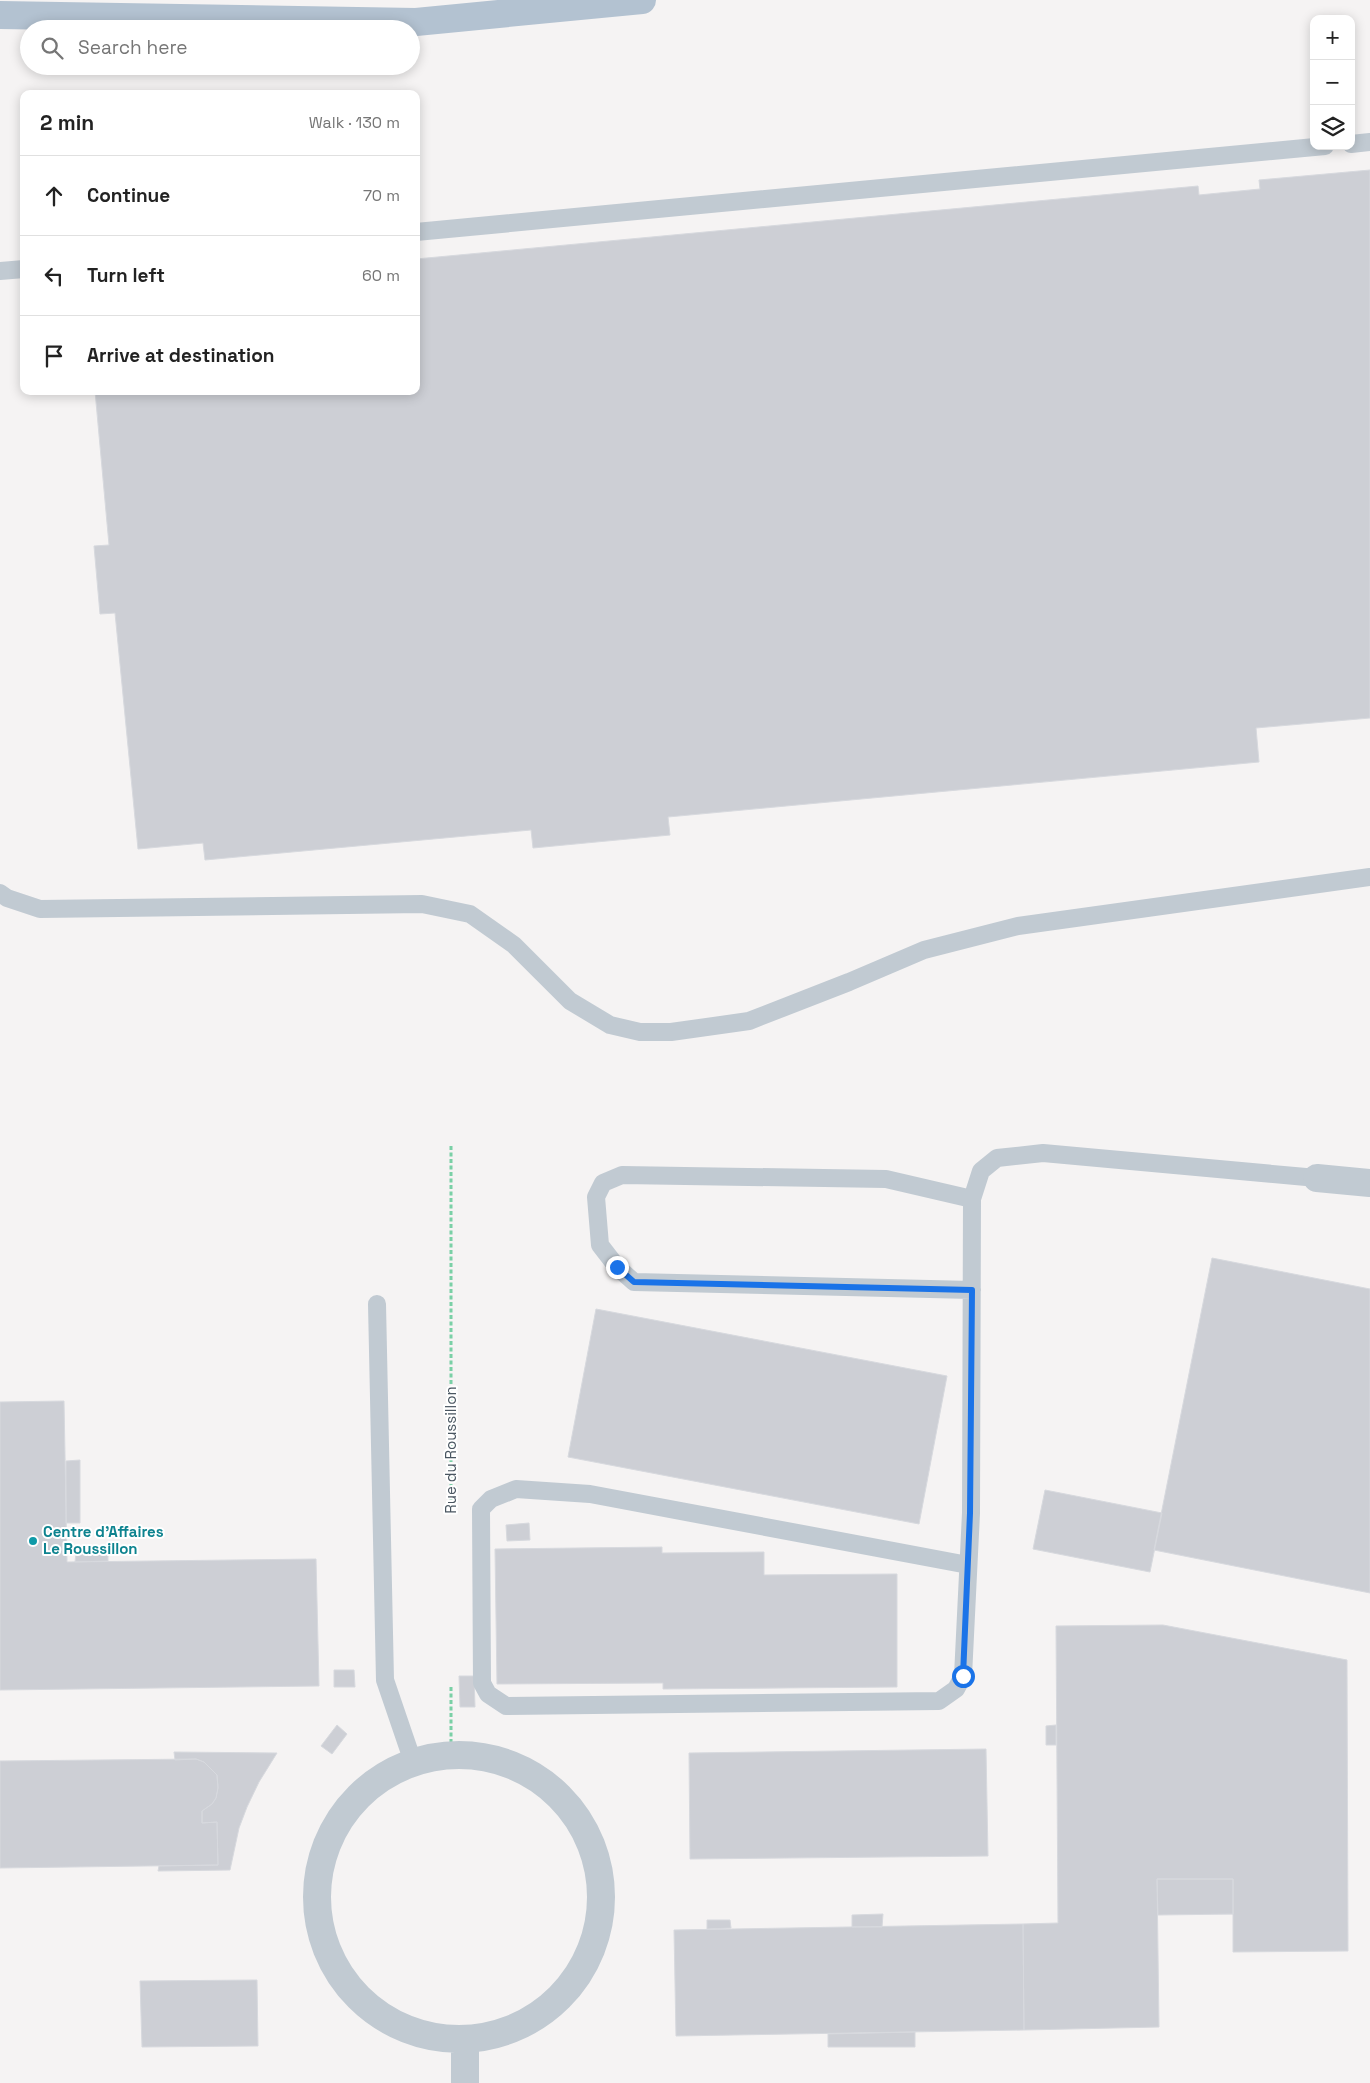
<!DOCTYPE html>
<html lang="en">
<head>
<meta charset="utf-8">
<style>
  :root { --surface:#fff; --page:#f6f6f6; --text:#222; --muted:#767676; --line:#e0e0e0 }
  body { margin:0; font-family:"Space Grotesk",sans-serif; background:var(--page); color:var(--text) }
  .controls { position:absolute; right:15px; top:15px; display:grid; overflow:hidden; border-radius:10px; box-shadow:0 2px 12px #0003 }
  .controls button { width:45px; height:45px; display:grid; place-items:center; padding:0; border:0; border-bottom:1px solid var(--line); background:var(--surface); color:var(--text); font:25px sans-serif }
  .stop { position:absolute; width:15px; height:15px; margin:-11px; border:4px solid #1a73e8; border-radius:50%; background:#fff }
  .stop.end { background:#1a73e8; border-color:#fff; box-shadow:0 1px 5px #0008 }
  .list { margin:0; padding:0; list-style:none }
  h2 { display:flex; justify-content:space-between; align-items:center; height:65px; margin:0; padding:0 20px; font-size:21px }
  h2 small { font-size:16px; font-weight:400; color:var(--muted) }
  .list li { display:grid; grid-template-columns:32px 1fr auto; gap:15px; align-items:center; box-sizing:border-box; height:80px; padding:0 20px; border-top:1px solid var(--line) }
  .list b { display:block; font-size:19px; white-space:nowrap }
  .list em { font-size:16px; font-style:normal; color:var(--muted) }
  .icon { flex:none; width:28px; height:28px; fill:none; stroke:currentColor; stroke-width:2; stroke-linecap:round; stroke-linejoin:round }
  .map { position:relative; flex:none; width:1370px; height:2083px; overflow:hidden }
  .search { position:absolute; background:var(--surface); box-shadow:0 2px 12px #0003; left:20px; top:20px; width:400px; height:55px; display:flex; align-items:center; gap:12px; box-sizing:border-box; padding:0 18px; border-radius:28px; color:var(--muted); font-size:19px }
  .panel { position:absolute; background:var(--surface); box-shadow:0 2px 12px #0003; left:20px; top:90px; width:400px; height:305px; border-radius:10px }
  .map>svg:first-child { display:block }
  .building { fill:#cdcfd5; stroke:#d7d9de }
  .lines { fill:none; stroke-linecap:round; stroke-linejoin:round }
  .path { stroke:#7ad0a6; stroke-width:3; stroke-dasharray:4 2.5; stroke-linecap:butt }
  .lane { stroke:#c1cad2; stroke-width:18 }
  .street { stroke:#c1cad2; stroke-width:28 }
  .primary { stroke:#b3c2d1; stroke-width:28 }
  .route { stroke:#1a73e8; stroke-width:6 }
  .culture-dot { fill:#0f9aa8; stroke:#fff; stroke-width:2 }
  .labels { text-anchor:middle; stroke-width:4; stroke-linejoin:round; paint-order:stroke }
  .street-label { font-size:15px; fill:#4a5661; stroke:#fff }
  .culture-label { font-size:15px; font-weight:bold; fill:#0d838f; stroke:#fff; text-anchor:start }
</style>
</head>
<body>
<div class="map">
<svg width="1370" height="2083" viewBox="0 0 1370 2083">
  <rect width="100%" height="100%" fill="#f5f3f3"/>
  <path class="building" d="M1370,170V718L1256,728L1259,762L668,817L670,835L533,848L531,830L205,860L203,843L138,849L115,613L100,614L94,546L109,545L95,391H416V259L1198,186L1199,195L1260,189L1259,180Z
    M1212,1258L1370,1289V1593L1154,1550Z
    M596,1309L947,1376L919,1524L568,1457Z
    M64,1401L67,1562L316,1559L319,1686L0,1690V1402Z
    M80,1460V1523H66V1461Z
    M1045,1490L1162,1513L1150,1572L1033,1549Z
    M529,1523L530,1540L507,1541L506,1525Z
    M662,1547V1553L764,1552V1575L897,1574V1687L663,1689V1683L497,1684L495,1549Z
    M76,1553H108V1561L75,1562Z
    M1163,1625L1347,1660L1348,1951L1233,1952V1879H1157L1159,2027L1024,2030L1023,1924L1058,1923L1056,1626Z
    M334,1670H354L355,1687H334Z
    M459,1676H474L475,1707H460Z
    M337,1725L347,1734L332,1754L321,1746Z
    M1056,1725V1745H1046V1726Z
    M986,1749L988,1856L690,1859L689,1753Z
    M174,1752L277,1753L259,1782L247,1807L239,1828L230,1870L158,1871L159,1866L218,1865L217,1822L202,1823V1811L212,1804L216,1798L218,1788L217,1775L204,1762L196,1759L175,1760Z
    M196,1759L204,1762L217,1775L218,1788L216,1798L212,1804L202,1811V1823L217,1822L218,1865L0,1868V1761Z
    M1157,1879H1233V1914L1158,1915Z
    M883,1914L882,1927H852V1915Z
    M707,1920H730L731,1928L707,1929Z
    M1023,1924L1024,2030L676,2036L674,1930Z
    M257,1980L258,2046L142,2047L140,1981Z
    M915,2032V2047H828V2034Z"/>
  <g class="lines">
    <path class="path" d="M451,1146V1501
      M451,1687V1754"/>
    <path class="lane" d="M1351,144L1370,142
      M416,232L1325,146
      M0,271L24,269
      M0,893L7,898L40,909L422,904L470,914L514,945L570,1001L610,1025L640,1032H671L749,1021L849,982L924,950L1018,926L1370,877
      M972,1199L886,1179L622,1175L603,1183L596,1197L600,1245L617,1267L634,1282L972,1290
      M377,1304L385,1680L413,1762
      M968,1565L590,1494L516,1489L491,1499L481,1509L482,1683L488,1694L506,1706L939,1701L956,1689L963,1676L971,1513L972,1199L981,1171L997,1158L1043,1153L1317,1178"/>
    <path class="street" d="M1317,1178L1370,1183
      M317 1897a142 142 0 1 1 284 0a142 142 0 1 1-284 0Z
      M465,2083V2041"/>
    <path class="primary" d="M0,15L416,22L642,0"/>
  </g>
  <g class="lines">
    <path class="route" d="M617,1267L634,1282L972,1290L970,1513L963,1676"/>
  </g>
  <circle class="culture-dot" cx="33" cy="1541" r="5"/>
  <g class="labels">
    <g class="street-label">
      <text transform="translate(451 1450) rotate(-90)" y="5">Rue du Roussillon</text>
    </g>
    <g class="culture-label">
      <text x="43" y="1537">Centre d’Affaires<tspan x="43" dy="17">Le Roussillon</tspan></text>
    </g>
  </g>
</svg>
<div class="controls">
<button>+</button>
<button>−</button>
<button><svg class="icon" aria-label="layers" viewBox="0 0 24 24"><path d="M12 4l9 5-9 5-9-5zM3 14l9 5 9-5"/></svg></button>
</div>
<div class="stop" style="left:963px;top:1676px"></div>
<div class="stop end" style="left:617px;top:1267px"></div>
<div class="search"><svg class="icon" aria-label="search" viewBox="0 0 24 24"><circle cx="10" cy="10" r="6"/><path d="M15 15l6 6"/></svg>Search here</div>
<section class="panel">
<h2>2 min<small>Walk · 130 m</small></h2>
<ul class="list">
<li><svg class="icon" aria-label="ahead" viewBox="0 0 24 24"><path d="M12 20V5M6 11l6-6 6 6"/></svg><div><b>Continue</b></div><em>70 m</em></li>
<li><svg class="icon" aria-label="left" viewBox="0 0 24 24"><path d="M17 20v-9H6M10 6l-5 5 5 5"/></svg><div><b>Turn left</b></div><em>60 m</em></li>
<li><svg class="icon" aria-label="arrive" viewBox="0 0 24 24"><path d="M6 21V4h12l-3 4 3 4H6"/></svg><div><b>Arrive at destination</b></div></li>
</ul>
</section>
</div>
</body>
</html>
